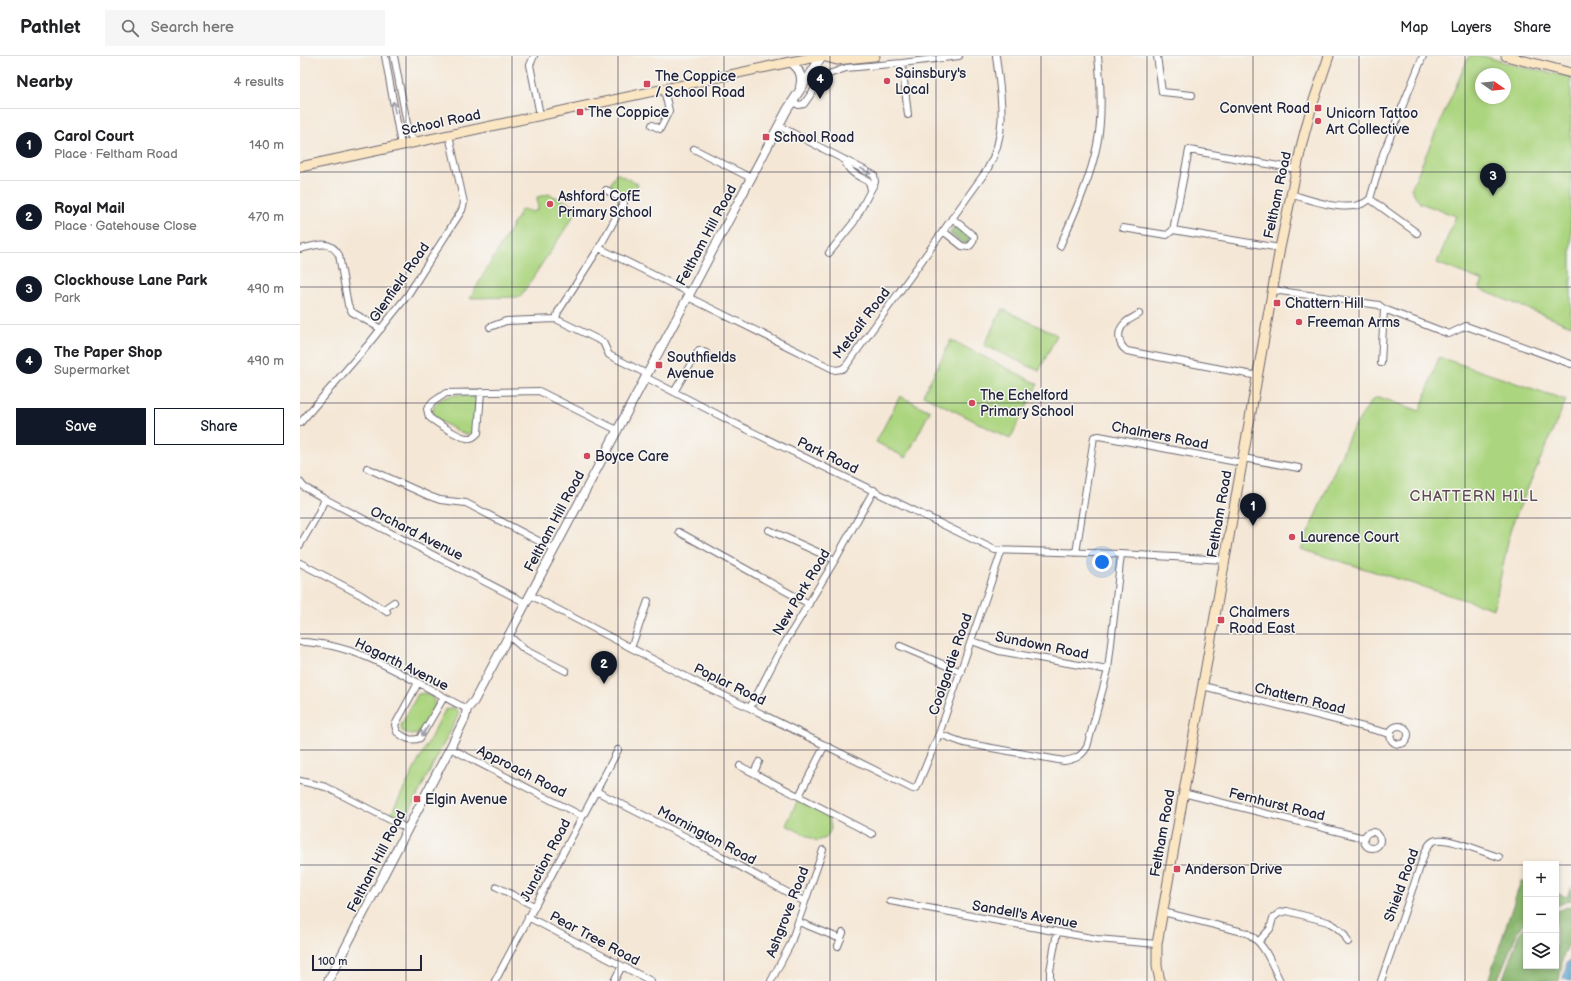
<!DOCTYPE html>
<html lang="en">
<head>
<meta charset="utf-8">
<style>
  :root { --surface:#fff; --page:#f6f6f6; --text:#202124; --muted:#757577; --line:#e0e0e0; --accent:#111827 }
  body { margin:0; font-family:"Balsamiq Sans",sans-serif; background:var(--page); color:var(--text) }
  .controls { position:absolute; right:12px; bottom:12px; display:grid; overflow:hidden; border-radius:0px; box-shadow:0 2px 6px #0003 }
  .controls button { width:36px; height:36px; display:grid; place-items:center; padding:0; border:0; border-bottom:1px solid var(--line); background:var(--surface); color:var(--text); font:20px sans-serif }
  .compass { position:absolute; left:1175px; top:12px; width:36px; height:36px; border-radius:50%; background:var(--surface); box-shadow:0 2px 6px #0003; rotate:104deg }
  .scale { position:absolute; left:12px; bottom:10px; width:110px; box-sizing:border-box; padding-left:4px; border:2px solid #22223b; border-top:0; font-size:11px; line-height:14px; white-space:nowrap; color:#22223b; -webkit-text-stroke:3px #f6f6f2; paint-order:stroke }
  .you { position:absolute; left:802px; top:506px; width:14px; height:14px; margin:-10px; border:3px solid #fff; border-radius:50%; background:#1a73e8; box-shadow:0 0 0 6px #1a73e833 }
  .badge { display:grid; place-items:center; width:26px; height:26px; border-radius:50%; background:var(--accent); color:#fff; font-size:13px; font-weight:700 }
  .pin { position:absolute; translate:-50% -33px; filter:drop-shadow(0 1px 2px #0008) }
  .pin::after { content:''; position:absolute; top:21px; width:14px; height:12px; background:inherit; clip-path:polygon(0 0,100% 0,50% 100%) }
  .list { margin:0; padding:0; list-style:none }
  h2 { display:flex; justify-content:space-between; align-items:center; height:52px; margin:0; padding:0 16px; font-size:17px }
  h2 small { font-size:13px; font-weight:400; color:var(--muted) }
  .list li { display:grid; grid-template-columns:26px 1fr auto; gap:12px; align-items:center; box-sizing:border-box; height:72px; padding:0 16px; border-top:1px solid var(--line) }
  .list b { display:block; font-size:15px; white-space:nowrap }
  .list p { margin:0; font-size:13px; white-space:nowrap; color:var(--muted) }
  .list em { font-size:13px; font-style:normal; color:var(--muted) }
  .actions { display:flex; gap:8px; padding:12px 16px }
  .actions a { flex:1; padding:9px 0; border:1px solid var(--accent); border-radius:0px; text-align:center; font-size:14px; color:var(--accent) }
  .actions .main { background:var(--accent); color:#fff }
  .icon { flex:none; width:22px; height:22px; fill:none; stroke:currentColor; stroke-width:2; stroke-linecap:round; stroke-linejoin:round }
  .map { position:relative; flex:none; width:1271px; height:925px; overflow:hidden }
  header { display:flex; align-items:center; gap:24px; box-sizing:border-box; height:56px; padding:0 20px; background:var(--surface); border-bottom:1px solid var(--line) }
  header strong { font-size:19px }
  nav { display:flex; gap:22px; margin-inline-start:auto; font-size:14px }
  .search { width:280px; height:36px; background:var(--page); display:flex; align-items:center; gap:10px; box-sizing:border-box; padding:0 14px; border-radius:0px; color:var(--muted); font-size:15px }
  main { display:flex }
  aside { flex:1; background:var(--surface) }
  .map>svg:first-child { display:block }
  .green { fill:#acd57f; stroke:#677c5d; fill-rule:evenodd }
  .forest { fill:#89b66e; stroke:#566c54 }
  .water { fill:#59a4d1; stroke:#3e6386 }
  .lines { fill:none; stroke-linecap:round; stroke-linejoin:round }
  .minor-casing { stroke:#6c6771; stroke-width:8 }
  .tertiary-casing { stroke:#6c6771; stroke-width:10 }
  .secondary-casing { stroke:#6c6771; stroke-width:11 }
  .minor { stroke:#fff; stroke-width:6 }
  .tertiary { stroke:#fff; stroke-width:8 }
  .secondary { stroke:#fbe6c4; stroke-width:9 }
  .oneway { stroke:#9c9ca7 }
  .grid { fill:none; stroke:#22223b; stroke-width:1; stroke-opacity:0.55 }
  .poi-dot { fill:#d1495b; stroke:#f6f6f2; stroke-width:1.5 }
  .labels { text-anchor:middle; stroke-width:3; stroke-linejoin:round; paint-order:stroke }
  .poi-label { font-size:14px; fill:#22223b; stroke:#f6f6f2; text-anchor:start }
  .street-label { font-size:14px; fill:#22223b; stroke:#f6f6f2 }
  .neighbourhood-label { font-size:15px; letter-spacing:1px; fill:#5f4a51; stroke:#f6f6f2 }
</style>
</head>
<body>
<header>
<strong>Pathlet</strong>
<div class="search"><svg class="icon" aria-label="search" viewBox="0 0 24 24"><circle cx="10" cy="10" r="6"/><path d="M15 15l6 6"/></svg>Search here</div>
<nav><a>Map</a><a>Layers</a><a>Share</a></nav>
</header>
<main>
<aside>
<h2>Nearby<small>4 results</small></h2>
<ul class="list">
<li><span class="badge">1</span><div><b>Carol Court</b><p>Place · Feltham Road</p></div><em>140 m</em></li>
<li><span class="badge">2</span><div><b>Royal Mail</b><p>Place · Gatehouse Close</p></div><em>470 m</em></li>
<li><span class="badge">3</span><div><b>Clockhouse Lane Park</b><p>Park</p></div><em>490 m</em></li>
<li><span class="badge">4</span><div><b>The Paper Shop</b><p>Supermarket</p></div><em>490 m</em></li>
</ul>
<div class="actions"><a class="main">Save</a><a>Share</a></div>
</aside>
<div class="map">
<svg width="1271" height="925" viewBox="0 0 1271 925">
  <rect width="100%" height="100%" fill="#f6f6f2"/>
  <filter id="ink" filterUnits="userSpaceOnUse"><feTurbulence type="fractalNoise" baseFrequency=".025" numOctaves="2"/><feDisplacementMap in="SourceGraphic" scale="8" xChannelSelector="R" yChannelSelector="G"/><feConvolveMatrix kernelMatrix="1 2 1 2 8 2 1 2 1" color-interpolation-filters="sRGB"/></filter>
  <filter id="wash" filterUnits="userSpaceOnUse"><feTurbulence type="fractalNoise" baseFrequency=".012" numOctaves="4" result="noise"/><feDisplacementMap in="SourceGraphic" scale="16" xChannelSelector="R" yChannelSelector="G"/><feGaussianBlur stdDeviation="0.9" result="paint"/><feColorMatrix in="noise" values="0 0 0 0 0 0 0 0 0 0 0 0 0 0 0 0 0 1.4 0 .05"/><feComposite in="paint" operator="in"/></filter>
  <g filter="url(#wash)">
    <rect width="100%" height="100%" fill="#f5e7d6"/>
    <path class="green" d="M1169,0H1183L1218,10L1271,21V270L1179,233L1183,225L1137,207L1156,160L1120,147L1111,133ZM1181,18H1205V42H1181Z
      M316,117L338,128L331,142L309,131Z
      M249,138L279,152L220,241L170,242L222,153L233,156L238,153L237,141Z
      M702,253L757,279L739,315L684,289Z
      M651,284L738,328L710,383L623,339Z
      M1139,301L1266,344L1211,471L1194,553L1001,493L1051,376L1072,344L1079,341L1120,355Z
      M152,339H173L177,342L175,372L170,378H164L134,362C129,348 140,343 152,339Z
      M600,340L630,355L606,402L576,386Z
      M125,637L132,641L135,648L118,678L111,679L102,675L101,669L118,638Z
      M152,651L158,655V660L108,758C102,763 98,761 91,758L145,654Z
      M498,744L529,761L531,773L526,782L517,785L486,769Z"/>
    <path class="forest" d="M655,170C662,173 672,179 669,188H664L651,179L650,176Z
      M1221,825L1226,827V865L1217,877L1197,925H1188Z
      M1271,831V844L1256,850V837L1267,841Z
      M1271,850V883L1263,901L1259,925H1202L1219,878L1226,870V910H1256V855Z"/>
    <path class="water" d="M1271,901V925L1263,923L1267,906H1269Z"/>
  </g>
  <g filter="url(#ink)">
    <g class="lines">
      <defs>
        <path id="minor" d="M85,0L101,89
          M94,0L109,78L115,86
          M234,0L230,9L240,59
          M857,0L862,36L892,39
          M602,7L608,59
          M492,46L499,49L504,48L520,25L529,18L546,12L602,7L659,0
          M352,69L360,73L369,55L364,33
          M479,70L574,119L575,126L554,166L529,197
          M394,93L451,122
          M545,104C548,117 559,120 569,126L571,133
          M990,138C1012,144 1051,160 1070,143L1083,98L1123,0
          M1070,143L1117,177
          M823,172L867,179L873,174
          M643,175L662,190L668,191C673,188 674,185 674,180L652,162
          M760,190C774,158 790,124 797,89C803,60 801,29 798,0
          M299,192L390,237
          M980,192L873,174L889,94L996,113
          M0,193C16,190 29,182 39,199L48,249L52,256L81,273
          M973,234L1079,249L1084,253L1081,307
          M388,241L535,314L542,313L546,310L687,114C709,75 701,41 696,0
          M1084,253L1149,278L1166,270L1271,308
          M839,258C835,261 829,263 825,267C816,275 818,289 827,295L958,320
          M256,263L258,256L299,192L324,147L323,144L306,134
          M190,271L206,265L256,263L303,286L309,299L347,318
          M345,321L442,371L695,494L821,498L925,504
          M181,336L178,377C175,380 172,383 167,382C160,382 135,366 129,361L127,353L133,346L146,337L239,335L317,374
          M374,336L399,294L406,297
          M0,367L67,290L107,240L162,154L164,147L149,79
          M943,402L999,412
          M67,412L129,440L140,444L166,447L254,493
          M0,426L4,431L25,443L226,547
          M469,474L535,504
          M379,476L509,548
          M0,489L17,460L25,443
          M776,497L794,381L799,380L942,407
          M0,507L61,539L87,556
          M230,539L402,629L450,652L613,733L617,731L639,678L702,494
          M84,553L94,546
          M208,579L225,594L266,615
          M672,585L699,595L808,614
          M0,586C61,587 115,627 167,653
          M600,590L661,616
          M331,592L348,545
          M118,627L95,669L97,676C105,682 111,686 120,682L144,641
          M903,630L1091,678
          M450,652L477,600L535,504L574,434
          M1090 679a9 9 0 1 1 18 0a9 9 0 1 1-18 0Z
          M639,678L664,687L764,705C775,703 781,701 787,691L808,614L821,498
          M150,692L282,760
          M440,710L572,778
          M454,716L459,706
          M0,725L26,731L108,773
          M296,735L386,781L505,846
          M883,737L1064,782
          M499,740L525,689
          M1064 784a8 8 0 1 1 16 0a8 8 0 1 1-16 0Z
          M197,831L234,850
          M590,845L797,883L857,888
          M863,856L947,877C965,887 971,907 980,925
          M228,861L351,925
          M499,866L541,883
          M959,885L970,873L973,862L979,857L987,855L1028,866L1035,870L1044,878L1048,886
          M538,890L543,877
          M195,925L318,694
          M314,925L322,910
          M471,925L490,889L523,794
          M750,925V915L757,876
          M1081,925L1125,796C1128,790 1131,784 1138,784C1151,782 1185,797 1199,801"/>
        <path id="tertiary" d="M490,6C499,12 503,19 500,31
          M28,925L150,692L165,662L167,653L174,645L487,54L522,0"/>
        <path id="secondary" d="M522,0L537,4L575,0
          M1206,0L1271,17
          M0,111L490,6L523,0
          M860,925L857,910V888L980,192L1002,87L1011,53L1029,0"/>
      </defs>
      <use href="#minor" class="minor-casing"/>
      <use href="#tertiary" class="tertiary-casing"/>
      <use href="#secondary" class="secondary-casing"/>
      <use href="#minor" class="minor"/>
      <use href="#tertiary" class="tertiary"/>
      <use href="#secondary" class="secondary"/>
    </g>
    <defs><path id="oneway-shaft" d="M-6 0H5M1.5-3L5.5 0L1.5 3" fill="none" stroke-width="1.6" stroke-linecap="round" stroke-linejoin="round"/></defs>
    <g class="oneway">
      <use href="#oneway-shaft" transform="translate(94 51) rotate(-100)"/>
      <use href="#oneway-shaft" transform="translate(566 115) rotate(27)"/>
      <use href="#oneway-shaft" transform="translate(125 675) rotate(122)"/>
    </g>
  </g>
  <path class="grid" d="M106,0V925M212,0V925M318,0V925M424,0V925M530,0V925M636,0V925M741,0V925M847,0V925M953,0V925M1059,0V925M1165,0V925M0,116H1271M0,231H1271M0,347H1271M0,462H1271M0,578H1271M0,694H1271M0,809H1226M1256,809H1271"/>
  <g class="poi-dot">
    <circle cx="587" cy="25" r="4"/>
    <rect x="343" y="24" width="8" height="8" rx="2"/>
    <rect x="1014" y="48" width="8" height="8" rx="2"/>
    <rect x="276" y="52" width="8" height="8" rx="2"/>
    <circle cx="1018" cy="65" r="4"/>
    <rect x="462" y="77" width="8" height="8" rx="2"/>
    <circle cx="250" cy="148" r="4"/>
    <rect x="973" y="243" width="8" height="8" rx="2"/>
    <circle cx="999" cy="266" r="4"/>
    <rect x="355" y="305" width="8" height="8" rx="2"/>
    <circle cx="672" cy="347" r="4"/>
    <circle cx="287" cy="400" r="4"/>
    <circle cx="992" cy="481" r="4"/>
    <rect x="917" y="560" width="8" height="8" rx="2"/>
    <rect x="113" y="739" width="8" height="8" rx="2"/>
    <rect x="873" y="809" width="8" height="8" rx="2"/>
  </g>
  <g class="labels">
    <g class="poi-label">
      <text x="595" y="22">Sainsbury's<tspan x="595" dy="16">Local</tspan></text>
      <text x="355" y="25">The Coppice<tspan x="355" dy="16">/ School Road</tspan></text>
      <text x="1010" y="57" text-anchor="end">Convent Road</text>
      <text x="288" y="61">The Coppice</text>
      <text x="1026" y="62">Unicorn Tattoo<tspan x="1026" dy="16">Art Collective</tspan></text>
      <text x="474" y="86">School Road</text>
      <text x="258" y="145">Ashford CofE<tspan x="258" dy="16">Primary School</tspan></text>
      <text x="985" y="252">Chattern Hill</text>
      <text x="1007" y="271">Freeman Arms</text>
      <text x="367" y="306">Southfields<tspan x="367" dy="16">Avenue</tspan></text>
      <text x="680" y="344">The Echelford<tspan x="680" dy="16">Primary School</tspan></text>
      <text x="295" y="405">Boyce Care</text>
      <text x="1000" y="486">Laurence Court</text>
      <text x="929" y="561">Chalmers<tspan x="929" dy="16">Road East</tspan></text>
      <text x="125" y="748">Elgin Avenue</text>
      <text x="885" y="818">Anderson Drive</text>
    </g>
    <g class="street-label">
      <text transform="translate(141 66) rotate(-12)" y="5">School Road</text>
      <text transform="translate(977 139) rotate(-78)" y="5">Feltham Road</text>
      <text transform="translate(406 179) rotate(-62)" y="5">Feltham Hill Road</text>
      <text transform="translate(99 226) rotate(-55)" y="5">Glenfield Road</text>
      <text transform="translate(561 267) rotate(-53)" y="5">Metcalf Road</text>
      <text transform="translate(860 379) rotate(11)" y="5">Chalmers Road</text>
      <text transform="translate(528 399) rotate(26)" y="5">Park Road</text>
      <text transform="translate(919 458) rotate(-80)" y="5">Feltham Road</text>
      <text transform="translate(254 465) rotate(-62)" y="5">Feltham Hill Road</text>
      <text transform="translate(117 477) rotate(27)" y="5">Orchard Avenue</text>
      <text transform="translate(501 536) rotate(-59)" y="5">New Park Road</text>
      <text transform="translate(742 589) rotate(11)" y="5">Sundown Road</text>
      <text transform="translate(102 608) rotate(26)" y="5">Hogarth Avenue</text>
      <text transform="translate(650 608) rotate(-71)" y="5">Coolgardie Road</text>
      <text transform="translate(430 628) rotate(26)" y="5">Poplar Road</text>
      <text transform="translate(1000 642) rotate(14)" y="5">Chattern Road</text>
      <text transform="translate(222 715) rotate(27)" y="5">Approach Road</text>
      <text transform="translate(977 748) rotate(14)" y="5">Fernhurst Road</text>
      <text transform="translate(862 777) rotate(-80)" y="5">Feltham Road</text>
      <text transform="translate(407 779) rotate(28)" y="5">Mornington Road</text>
      <text transform="translate(245 804) rotate(-62)" y="5">Junction Road</text>
      <text transform="translate(76 805) rotate(-63)" y="5">Feltham Hill Road</text>
      <text transform="translate(1101 829) rotate(-70)" y="5">Shield Road</text>
      <text transform="translate(487 856) rotate(-69)" y="5">Ashgrove Road</text>
      <text transform="translate(725 858) rotate(10)" y="5">Sandell's Avenue</text>
      <text transform="translate(295 882) rotate(28)" y="5">Pear Tree Road</text>
    </g>
    <g class="neighbourhood-label">
      <text x="1174" y="445">CHATTERN HILL</text>
    </g>
  </g>
</svg>
<div class="controls">
<button>+</button>
<button>−</button>
<button><svg class="icon" aria-label="layers" viewBox="0 0 24 24"><path d="M12 4l9 5-9 5-9-5zM3 14l9 5 9-5"/></svg></button>
</div>
<svg class="compass" viewBox="-18 -18 36 36"><path d="M0-13l5 13h-10z" fill="#e53935"/><path d="M0 13l5-13h-10z" fill="#757577"/></svg>
<div class="scale">100 m</div>
<div class="you"></div>
<div class="pin badge" style="left:953px;top:470px">1</div>
<div class="pin badge" style="left:304px;top:628px">2</div>
<div class="pin badge" style="left:1193px;top:140px">3</div>
<div class="pin badge" style="left:520px;top:43px">4</div>
</div>
</main>
</body>
</html>
